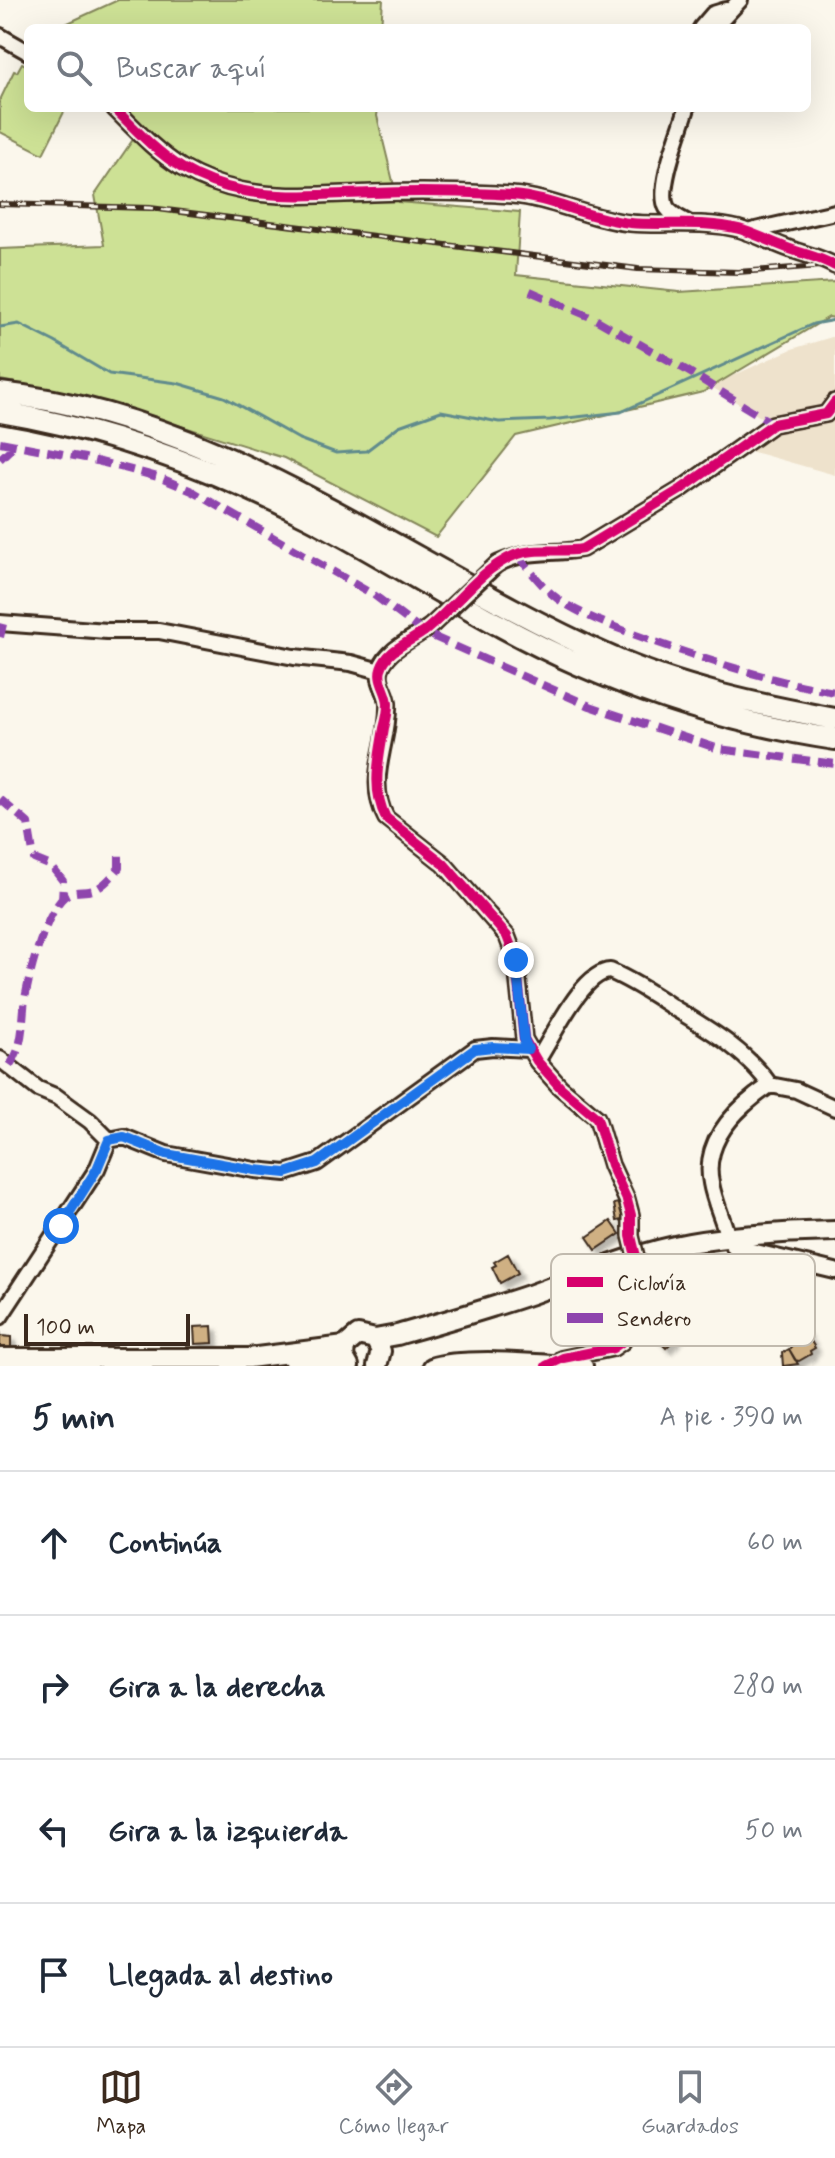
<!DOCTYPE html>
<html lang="es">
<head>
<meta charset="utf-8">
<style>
  :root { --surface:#fff; --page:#f2f2f3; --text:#1f2937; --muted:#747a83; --line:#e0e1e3; --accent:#3b2a1e }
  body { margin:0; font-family:Mynerve,sans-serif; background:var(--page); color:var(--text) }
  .scale { position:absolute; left:24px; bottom:20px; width:166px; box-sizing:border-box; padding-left:8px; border:4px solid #3b2a1e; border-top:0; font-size:22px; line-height:28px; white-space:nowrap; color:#3b2a1e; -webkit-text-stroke:6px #fbf7ec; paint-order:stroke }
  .stop { position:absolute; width:24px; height:24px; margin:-18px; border:6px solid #1a73e8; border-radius:50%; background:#fff }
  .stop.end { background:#1a73e8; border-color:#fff; box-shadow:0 2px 8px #0008 }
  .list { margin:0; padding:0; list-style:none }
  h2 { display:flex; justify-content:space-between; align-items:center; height:104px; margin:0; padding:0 32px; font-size:34px }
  h2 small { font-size:26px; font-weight:400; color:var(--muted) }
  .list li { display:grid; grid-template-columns:52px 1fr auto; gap:24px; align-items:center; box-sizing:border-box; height:144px; padding:0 32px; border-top:2px solid var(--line) }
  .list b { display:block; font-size:30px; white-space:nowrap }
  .list em { font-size:26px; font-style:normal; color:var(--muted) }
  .icon { flex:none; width:44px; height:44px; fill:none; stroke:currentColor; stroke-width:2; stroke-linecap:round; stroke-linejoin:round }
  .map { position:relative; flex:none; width:835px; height:1366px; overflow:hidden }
  .search { position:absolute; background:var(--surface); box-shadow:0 8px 32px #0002; left:24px; right:24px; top:24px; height:88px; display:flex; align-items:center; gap:20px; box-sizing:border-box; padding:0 28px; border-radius:12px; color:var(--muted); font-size:30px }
  .sheet { height:680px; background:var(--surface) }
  nav { display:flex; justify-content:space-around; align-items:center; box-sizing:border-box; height:112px; border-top:2px solid var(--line); background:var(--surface); font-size:22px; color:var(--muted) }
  nav a { display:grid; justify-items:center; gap:4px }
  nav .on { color:var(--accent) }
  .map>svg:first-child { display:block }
  .built { fill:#eee2cc }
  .green { fill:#cde195; stroke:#84865a; stroke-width:2 }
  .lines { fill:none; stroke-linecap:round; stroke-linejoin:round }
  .stream { stroke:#618b8d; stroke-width:3 }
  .building { fill:#cfb083; stroke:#3b2a1e; stroke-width:2; filter:url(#shadow) }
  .minor-casing { stroke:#3b2a1e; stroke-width:20 }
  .major-casing { stroke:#3b2a1e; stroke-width:24 }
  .highway-casing { stroke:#3b2a1e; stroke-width:26 }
  .minor { stroke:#fbf7ec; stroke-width:14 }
  .major { stroke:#fbf7ec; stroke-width:18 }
  .highway { stroke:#fbf7ec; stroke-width:20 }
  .rail-casing { stroke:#3b2a1e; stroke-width:6 }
  .rail { stroke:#fbf7ec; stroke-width:3; stroke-dasharray:9; stroke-linecap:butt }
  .minor-bridge-casing { stroke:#3b2a1e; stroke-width:20; stroke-linecap:butt }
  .minor-bridge { stroke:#fbf7ec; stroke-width:14 }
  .quiet { stroke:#8e44ad; stroke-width:8; stroke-dasharray:16 8; stroke-linecap:butt }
  .cycleway-casing { stroke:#fbf7ec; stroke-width:15 }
  .cycleway { stroke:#d6006c; stroke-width:10 }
  .route { stroke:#1a73e8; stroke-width:10 }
  .key { fill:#fbf7ec; stroke:#c1baae; stroke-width:2 }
  .key-label { font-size:22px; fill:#3b2a1e }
</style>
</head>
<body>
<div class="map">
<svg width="835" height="1366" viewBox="0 0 835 1366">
  <defs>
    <filter id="shadow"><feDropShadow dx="5" dy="5" stdDeviation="2" flood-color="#0004"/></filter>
  </defs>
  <rect width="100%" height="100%" fill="#fbf7ec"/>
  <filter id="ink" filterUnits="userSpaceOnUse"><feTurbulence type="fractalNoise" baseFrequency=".0125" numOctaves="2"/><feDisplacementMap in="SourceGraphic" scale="16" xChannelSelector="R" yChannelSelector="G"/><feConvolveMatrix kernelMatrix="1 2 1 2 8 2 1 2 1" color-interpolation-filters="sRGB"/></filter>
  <g filter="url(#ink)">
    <path class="built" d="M835,336V475L739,448L772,424L710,386L792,349Z"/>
    <path class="green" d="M118,0H383L381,28H57Z
      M22,63L28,66V108H66L43,154L0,132V100L14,71L17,72Z
      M107,108H378L377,116L398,202L520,212L516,275L679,292L835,282V318L829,317L703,392L516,436L436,537L284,458L81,395L0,380V249L104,245L95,195L134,138Z"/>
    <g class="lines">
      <path class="stream" d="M0,327L19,324L55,342L109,374L177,383L224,397L299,439L336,453L366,451L399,426L441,411L499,422L550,420L621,412L813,324L835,320"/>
    </g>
    <path class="building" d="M623,1202L627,1219L617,1221L614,1204Z
      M611,1221L620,1234L596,1250L587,1237Z
      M508,1254L518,1273L500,1283L492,1267L496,1265L494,1262Z
      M606,1312L612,1327L599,1333L605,1345L603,1347L589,1320Z
      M665,1321L679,1335L666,1348L652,1334Z
      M800,1322L815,1348L810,1351L811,1354L799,1361L795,1360L789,1349L794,1343L792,1339L795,1337L792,1327Z
      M212,1326L213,1343L195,1344L194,1327Z
      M0,1331L1,1336L11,1337V1349H0Z
      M789,1349L798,1364L783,1366L782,1353Z"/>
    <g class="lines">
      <defs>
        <path id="minor" d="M701,28L713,14L726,10
          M714,28L740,0
          M0,36L28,52
          M114,108C135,129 156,152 182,168C243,204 305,195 372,193C418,191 466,192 512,195C552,198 589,219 630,223C666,226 703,220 739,229C756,234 773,243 790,249C806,255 820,257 835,266
          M687,108C681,129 656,189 667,208C672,215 681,219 688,223
          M747,232L835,212
          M497,564C531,548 548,555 582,549L680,490L773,424L826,414L835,402
          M0,623L107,631H159L294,657L351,663L380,671
          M432,625C416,638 389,647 381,668C376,681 387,691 388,703C390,743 365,779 386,818L444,864L507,936L516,960L524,1039L537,1061L560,1087L597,1118L611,1165L627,1200L631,1215V1236
          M0,1059L38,1089L57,1097L90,1121L109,1140L124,1137L166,1154L255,1170L286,1173L317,1163L475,1049L493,1047L528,1049
          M537,1061C552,1039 582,972 610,971C633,981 653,994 674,1008C710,1030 745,1050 770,1085C739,1106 702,1140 711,1183C714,1201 723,1219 728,1238
          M770,1085L796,1090L835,1108
          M734,1247L835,1271
          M0,1317L97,1169L109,1140
          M561,1359L613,1348L623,1341L642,1281
          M431,1366C462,1355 550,1362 585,1366"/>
        <path id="major" d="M375,1339L381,1351L377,1366
          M0,1358H249L345,1346
          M294,1362L319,1364L346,1361
          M349,1366L344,1357L345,1346L358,1335L375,1339L397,1335C442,1322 488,1309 532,1294C584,1275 634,1253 689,1243C738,1235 786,1232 835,1231"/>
        <path id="highway" d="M0,393C224,416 408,567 608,656C679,688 758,705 835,719
          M0,412C109,430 210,467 308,517C400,564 485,624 580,665C660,700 748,726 835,739"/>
      </defs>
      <use href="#minor" class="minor-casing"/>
      <use href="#major" class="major-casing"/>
      <use href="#highway" class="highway-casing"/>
      <use href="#minor" class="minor"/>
      <use href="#major" class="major"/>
      <use href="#highway" class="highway"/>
      <defs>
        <path id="rail" d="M0,204L150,208L638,269L738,272L835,265"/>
      </defs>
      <use href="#rail" class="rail-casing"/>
      <use href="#rail" class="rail"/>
      <defs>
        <path id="minor-bridge" d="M432,625L497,564
          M631,1236L642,1281"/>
      </defs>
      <use href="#minor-bridge" class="minor-bridge-casing"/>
      <use href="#minor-bridge" class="minor-bridge"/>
      <path class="quiet" d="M530,291L595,319L686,370L773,424
        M0,442L85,458L158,477L192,491L374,595L423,632L590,706L719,749L835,764
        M0,459L16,444
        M517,555C530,570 542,587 558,599C582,616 620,629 647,639C709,661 770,681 835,692
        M0,637L3,624
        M0,799L28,823L34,859L51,866L63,881L62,900
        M10,1065C24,1046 22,1022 25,999C30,971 43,922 61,900C71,888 83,894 96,889C105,885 112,876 119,868V855"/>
      <defs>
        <path id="cycleway" d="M114,108C135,129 156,152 182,168C243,204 305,195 372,193C418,191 466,192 512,195C552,198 589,219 630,223C666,226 703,220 739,229C756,234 773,243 790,249C806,255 820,257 835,266
          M546,1366L563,1358L613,1348L623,1341L642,1281L631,1236V1215L627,1200L611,1165L597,1118L560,1087L537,1061L524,1039L516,960L507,936L444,864L386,818C371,789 379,759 384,728C386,721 388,712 388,704C388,692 377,681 381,669C387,649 411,642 426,630C455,607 480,569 515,555C536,547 560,553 582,549L680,490L773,424L826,414L835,402"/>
      </defs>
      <use href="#cycleway" class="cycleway-casing"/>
      <use href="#cycleway" class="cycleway"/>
    </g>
  </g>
  <g class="lines" filter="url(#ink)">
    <path class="route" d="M61,1226L97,1169L109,1140L124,1137L166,1154L255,1170L286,1173L317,1163L475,1049L493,1047L528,1049L524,1039L516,960"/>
  </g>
  <rect x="551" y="1254" width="264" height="92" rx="12" class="key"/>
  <rect x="567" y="1277" width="36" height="10" fill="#d6006c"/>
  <rect x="567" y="1313" width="36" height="10" fill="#8e44ad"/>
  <g class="key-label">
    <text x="617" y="1290">Ciclovía</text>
    <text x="617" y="1326">Sendero</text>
  </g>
</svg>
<div class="scale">100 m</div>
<div class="stop" style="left:61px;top:1226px"></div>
<div class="stop end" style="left:516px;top:960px"></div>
<div class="search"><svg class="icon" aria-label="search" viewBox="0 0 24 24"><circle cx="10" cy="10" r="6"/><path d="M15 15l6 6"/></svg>Buscar aquí</div>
</div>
<section class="sheet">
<h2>5 min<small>A pie · 390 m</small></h2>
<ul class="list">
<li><svg class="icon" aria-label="ahead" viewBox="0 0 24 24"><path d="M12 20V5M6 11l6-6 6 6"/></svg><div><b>Continúa</b></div><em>60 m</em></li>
<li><svg class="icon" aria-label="right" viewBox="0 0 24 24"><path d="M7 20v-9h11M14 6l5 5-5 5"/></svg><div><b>Gira a la derecha</b></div><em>280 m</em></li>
<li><svg class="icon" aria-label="left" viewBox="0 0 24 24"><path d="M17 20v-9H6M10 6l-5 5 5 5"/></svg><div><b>Gira a la izquierda</b></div><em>50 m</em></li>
<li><svg class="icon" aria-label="arrive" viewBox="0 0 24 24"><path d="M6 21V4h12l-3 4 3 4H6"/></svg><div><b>Llegada al destino</b></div></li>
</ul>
</section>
<nav>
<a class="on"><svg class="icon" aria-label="map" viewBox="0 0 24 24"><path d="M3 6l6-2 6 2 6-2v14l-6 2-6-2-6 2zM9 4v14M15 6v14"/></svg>Mapa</a>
<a><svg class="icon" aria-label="directions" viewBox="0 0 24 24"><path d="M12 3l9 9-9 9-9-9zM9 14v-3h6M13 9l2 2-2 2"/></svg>Cómo llegar</a>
<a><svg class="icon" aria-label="saved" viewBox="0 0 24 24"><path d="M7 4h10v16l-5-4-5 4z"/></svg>Guardados</a>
</nav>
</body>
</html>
